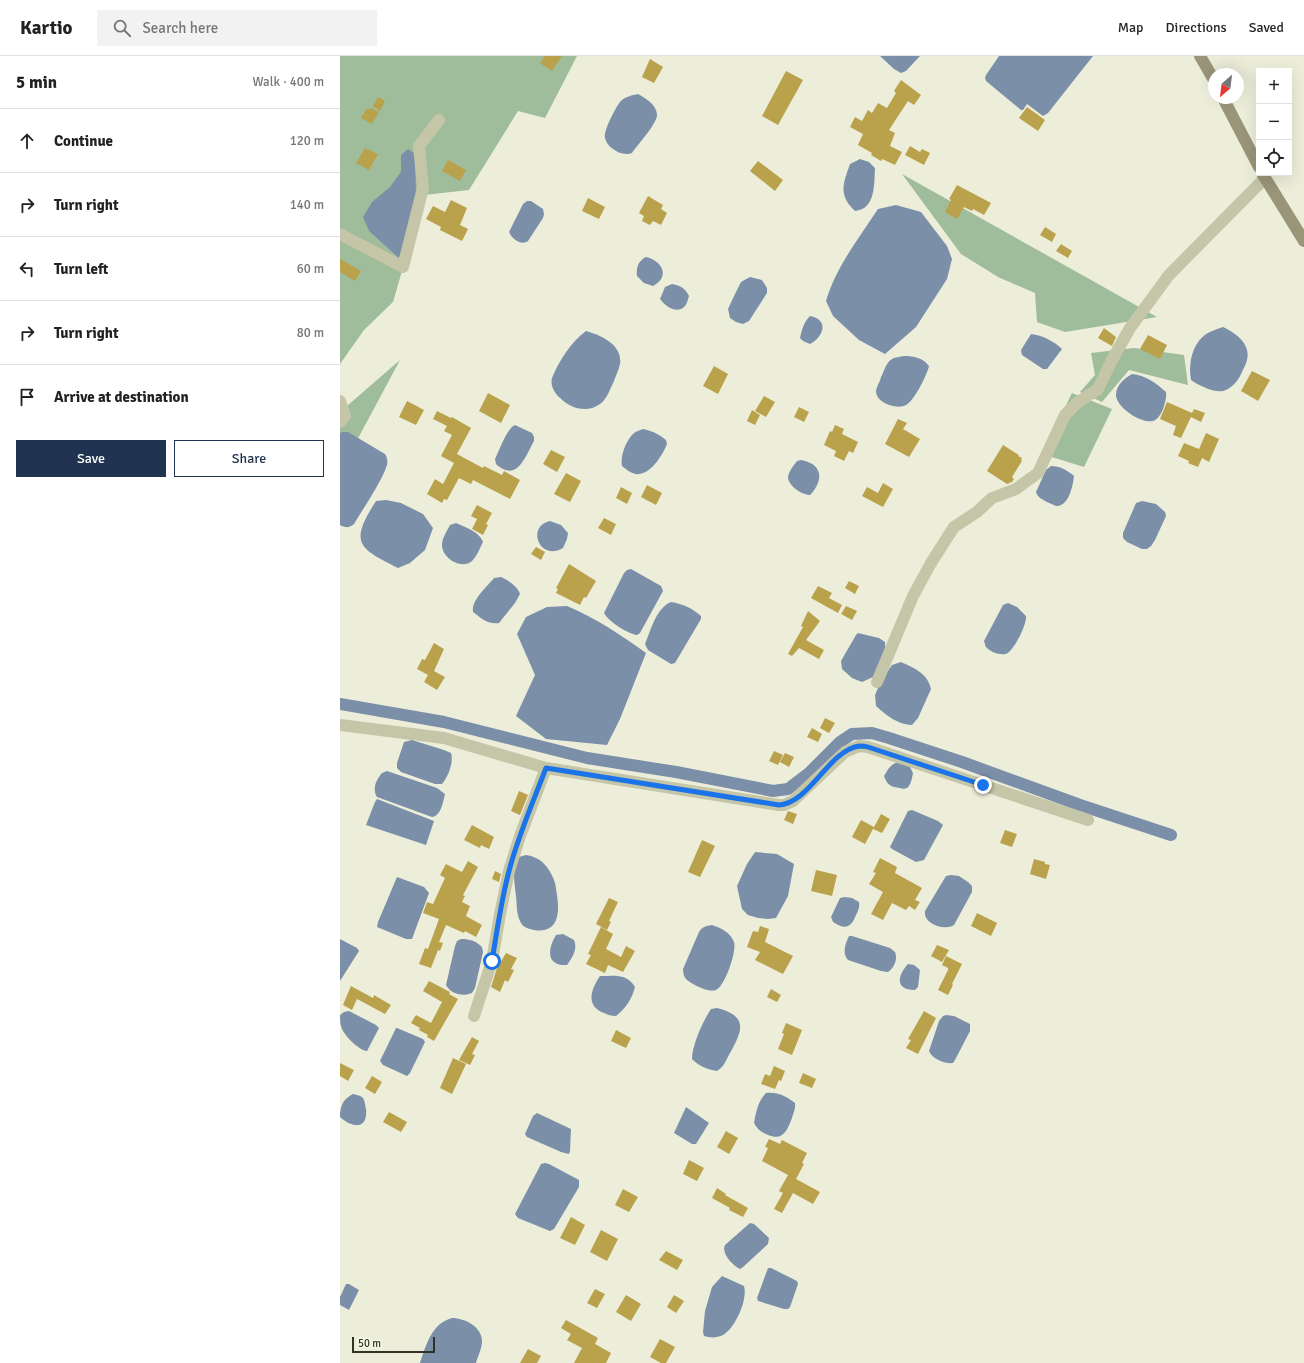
<!DOCTYPE html>
<html lang="en">
<head>
<meta charset="utf-8">
<style>
  :root { --surface:#fff; --page:#f2f2f2; --text:#222; --muted:#767676; --line:#e0e0e0; --accent:#203350 }
  body { margin:0; font-family:Signika,sans-serif; background:var(--page); color:var(--text) }
  .controls { position:absolute; right:12px; top:12px; display:grid; overflow:hidden; border-radius:0px; box-shadow:0 4px 16px #0002 }
  .controls button { width:36px; height:36px; display:grid; place-items:center; padding:0; border:0; border-bottom:1px solid var(--line); background:var(--surface); color:var(--text); font:20px sans-serif }
  .compass { position:absolute; left:868px; top:12px; width:36px; height:36px; border-radius:50%; background:var(--surface); box-shadow:0 4px 16px #0002; rotate:208deg }
  .scale { position:absolute; left:12px; bottom:10px; width:83px; box-sizing:border-box; padding-left:4px; border:2px solid #323127; border-top:0; font-size:11px; line-height:14px; white-space:nowrap; color:#323127; -webkit-text-stroke:3px #f5f7e5; paint-order:stroke }
  .stop { position:absolute; width:12px; height:12px; margin:-9px; border:3px solid #1a73e8; border-radius:50%; background:#fff }
  .stop.end { background:#1a73e8; border-color:#fff; box-shadow:0 1px 4px #0008 }
  .list { margin:0; padding:0; list-style:none }
  h2 { display:flex; justify-content:space-between; align-items:center; height:52px; margin:0; padding:0 16px; font-size:17px }
  h2 small { font-size:13px; font-weight:400; color:var(--muted) }
  .list li { display:grid; grid-template-columns:26px 1fr auto; gap:12px; align-items:center; box-sizing:border-box; height:64px; padding:0 16px; border-top:1px solid var(--line) }
  .list b { display:block; font-size:15px; white-space:nowrap }
  .list em { font-size:13px; font-style:normal; color:var(--muted) }
  .actions { display:flex; gap:8px; padding:12px 16px }
  .actions a { flex:1; padding:9px 0; border:1px solid var(--accent); border-radius:0px; text-align:center; font-size:14px; color:var(--accent) }
  .actions .main { background:var(--accent); color:#fff }
  .icon { flex:none; width:22px; height:22px; fill:none; stroke:currentColor; stroke-width:2; stroke-linecap:round; stroke-linejoin:round }
  .map { position:relative; flex:none; width:964px; height:1307px; overflow:hidden }
  header { display:flex; align-items:center; gap:24px; box-sizing:border-box; height:56px; padding:0 20px; background:var(--surface); border-bottom:1px solid var(--line) }
  header strong { font-size:19px }
  nav { display:flex; gap:22px; margin-inline-start:auto; font-size:14px }
  .search { width:280px; height:36px; background:var(--page); display:flex; align-items:center; gap:10px; box-sizing:border-box; padding:0 14px; border-radius:0px; color:var(--muted); font-size:15px }
  main { display:flex }
  aside { flex:1; background:var(--surface) }
  .map>svg:first-child { display:block }
  .green { fill:#9fbc9b }
  .water { fill:#7b8fa9 }
  .lines { fill:none; stroke-linecap:round; stroke-linejoin:round }
  .canal { stroke:#7b8fa9; stroke-width:12 }
  .building { fill:#baa14c }
  .street { stroke:#c5c5a7; stroke-width:12 }
  .secondary { stroke:#989579; stroke-width:12 }
  .route { stroke:#1a73e8; stroke-width:5 }
</style>
</head>
<body>
<header>
<strong>Kartio</strong>
<div class="search"><svg class="icon" aria-label="search" viewBox="0 0 24 24"><circle cx="10" cy="10" r="6"/><path d="M15 15l6 6"/></svg>Search here</div>
<nav><a>Map</a><a>Directions</a><a>Saved</a></nav>
</header>
<main>
<aside>
<h2>5 min<small>Walk · 400 m</small></h2>
<ul class="list">
<li><svg class="icon" aria-label="ahead" viewBox="0 0 24 24"><path d="M12 20V5M6 11l6-6 6 6"/></svg><div><b>Continue</b></div><em>120 m</em></li>
<li><svg class="icon" aria-label="right" viewBox="0 0 24 24"><path d="M7 20v-9h11M14 6l5 5-5 5"/></svg><div><b>Turn right</b></div><em>140 m</em></li>
<li><svg class="icon" aria-label="left" viewBox="0 0 24 24"><path d="M17 20v-9H6M10 6l-5 5 5 5"/></svg><div><b>Turn left</b></div><em>60 m</em></li>
<li><svg class="icon" aria-label="right" viewBox="0 0 24 24"><path d="M7 20v-9h11M14 6l5 5-5 5"/></svg><div><b>Turn right</b></div><em>80 m</em></li>
<li><svg class="icon" aria-label="arrive" viewBox="0 0 24 24"><path d="M6 21V4h12l-3 4 3 4H6"/></svg><div><b>Arrive at destination</b></div></li>
</ul>
<div class="actions"><a class="main">Save</a><a>Share</a></div>
</aside>
<div class="map">
<svg width="964" height="1307" viewBox="0 0 964 1307">
  <rect width="100%" height="100%" fill="#edeeda"/>
  <path class="green" d="M0,0H237L205,62L178,55L129,134L84,139L53,246L24,274L0,308Z
    M562,118L817,261L725,276L697,266L695,237L658,221L621,198Z
    M794,292L844,299L848,329L789,314L762,346L740,336L755,319L751,297Z
    M60,304L0,416V356Z
    M732,337L772,353L744,411L702,398Z"/>
  <path class="water" d="M540,0H580L566,15L561,17L554,13Z
    M659,0H753L708,57L703,60L687,48L683,54H681L646,25L645,22L646,19Z
    M298,38C305,42 316,48 317,58C318,67 297,89 292,97C282,101 267,92 265,82C263,76 276,50 281,45C285,41 292,39 298,38Z
    M68,93L75,98L76,143L65,189L59,202L29,175L23,161L32,146L50,131L61,116V99Z
    M520,103L529,106L535,112C534,128 536,153 515,155C498,139 503,128 510,108Z
    M187,145H191L203,153L204,158L203,162L188,185C181,190 172,183 169,176L183,148Z
    M556,149L581,156L607,190L612,203L607,223L576,271L545,298L519,284L493,260L486,245C496,211 519,182 538,153Z
    M306,201C323,205 330,221 313,230L304,227L297,220C296,212 298,205 306,201Z
    M410,221L422,224L427,232V237L409,265L403,268L396,266L390,262L388,253L394,240L401,226Z
    M332,228C341,230 345,232 349,240C348,243 347,248 345,250C337,259 325,250 320,243L325,231Z
    M470,260C490,264 483,281 470,288L463,285L460,282C462,273 464,266 470,260Z
    M883,271C896,277 911,288 907,304C906,309 903,313 901,318C898,325 891,333 883,335C874,337 858,329 851,324C848,308 852,288 866,278C871,275 877,273 883,271Z
    M246,275C261,279 283,289 280,308C279,313 276,319 274,325C270,333 267,343 260,348C246,358 230,352 219,341C214,336 210,329 212,322C219,305 231,286 246,275Z
    M691,278C702,279 715,286 722,293L707,313H703L682,299L681,294Z
    M564,300C574,300 583,302 589,310C587,319 574,345 566,349C557,354 537,347 536,336C536,331 540,326 541,321C544,316 546,306 552,303C555,301 560,301 564,300Z
    M792,318C805,319 816,327 826,336C827,343 822,363 813,365C801,368 776,351 776,339C776,329 785,322 792,318Z
    M175,369L192,377L194,381V385C185,401 177,427 156,408L155,403C159,395 167,372 175,369Z
    M303,373C312,375 319,378 326,384L327,388C323,398 312,417 299,418C293,419 287,414 282,410C280,400 286,384 294,377C296,375 301,374 303,373Z
    M2,376H8L45,398C47,401 48,405 47,409C41,427 24,451 14,468C9,472 6,472 0,469V378Z
    M461,404C483,408 484,424 470,439C462,439 449,430 448,422C448,416 454,409 457,405Z
    M711,410C720,410 727,414 734,420C733,429 729,451 716,450C713,449 710,447 707,446C702,443 698,442 696,436L706,414Z
    M46,444L61,447L83,458L93,472L85,494L70,507L58,512C18,492 9,487 36,445Z
    M802,445L816,448L825,456L826,460L815,484L811,490L807,493H802L787,486L783,482V477L796,447Z
    M210,465L221,469L228,477L227,483L223,492C199,506 186,470 210,465Z
    M116,467C125,471 140,476 143,486C140,492 137,500 132,505C121,514 102,502 102,489C102,482 107,475 110,469Z
    M291,513L321,530L323,535L300,577L297,579C288,578 268,565 264,557L284,517L287,514Z
    M161,521C168,524 178,531 180,538L175,547L159,567C148,569 141,562 133,556C131,544 147,531 154,522Z
    M331,546C343,548 352,552 361,560V563L335,607L331,608L308,594L305,588C311,574 316,552 331,546Z
    M668,547L677,551L686,560C687,568 676,590 669,596C664,601 651,597 646,591C645,590 645,587 644,585L663,549Z
    M227,550C256,562 281,579 306,597L280,663L267,689L206,683L176,660L195,619L177,578L186,561L207,551Z
    M518,577L539,582L545,586V594L533,621L522,626L512,622L502,613L501,605L516,579Z
    M561,606C575,612 588,618 591,633L578,662L572,669C558,669 546,659 536,650L535,639L542,623L552,609Z
    M72,684L104,694L111,697C114,706 108,721 102,728H95L61,716L57,712V707L64,686Z
    M560,706L570,711L573,717C572,722 571,729 567,732C564,733 563,733 560,732C551,731 547,729 544,720C549,712 551,707 560,706Z
    M47,715L97,732L105,738C103,746 101,760 92,761L37,741C32,733 36,724 42,717Z
    M37,743L94,765L86,789L26,769L35,746Z
    M572,754L598,765L603,769L584,804L576,806L552,793L550,791L568,755Z
    M415,796L437,798L454,808L448,840L436,862L428,863L418,862L408,859L402,853L397,830L407,808Z
    M186,799C201,801 209,811 214,824C216,829 216,834 217,839C220,858 218,878 194,874C189,873 183,871 181,867C176,859 177,848 176,840C175,833 174,825 174,818C174,813 178,806 179,801Z
    M611,819L619,820L628,826L632,830V836L614,869C605,875 583,868 585,855L606,820Z
    M57,821L84,831L89,837L72,883H66L37,871L38,866Z
    M505,841L512,842L519,846C520,851 518,855 516,859C511,872 505,874 493,866L491,861L500,842Z
    M372,869C381,872 390,876 394,886C397,895 385,930 376,934C369,936 361,932 355,929C347,925 343,922 343,913L359,876C362,871 366,870 372,869Z
    M223,878L234,884C238,893 232,902 227,909C205,910 208,892 216,879Z
    M509,880H512L550,892L555,896C558,903 554,912 548,916L541,915L508,904C502,898 505,888 509,880Z
    M0,883L17,892L19,895L0,925Z
    M121,883C130,883 136,885 142,891L143,896L135,932L132,937C122,941 111,938 106,929L115,890L117,885Z
    M568,908L574,909L580,914L578,931L575,934C555,934 557,920 568,908Z
    M260,920C274,920 287,917 295,931C292,943 286,952 276,960C271,960 268,959 264,957C245,950 251,933 260,920Z
    M377,952C408,960 403,974 390,997C386,1004 384,1011 377,1015C367,1013 360,1011 352,1003C352,989 363,965 371,953Z
    M9,955L36,969L39,972L27,995C19,994 7,982 3,975C0,970 0,965 0,959L4,956Z
    M606,959L614,960L630,968V975L615,1004L613,1007C605,1008 592,1003 589,995L599,965L603,960Z
    M56,972H57L83,983L85,986L70,1017L67,1020L43,1009L40,1005Z
    M426,1037C438,1036 446,1040 455,1047C456,1053 453,1057 452,1062C447,1075 443,1085 428,1079C421,1076 417,1073 414,1067C416,1056 418,1045 426,1037Z
    M13,1038C16,1039 19,1039 22,1041C25,1044 25,1049 26,1053C28,1074 12,1072 0,1061C0,1050 3,1043 13,1038Z
    M346,1051L369,1067L356,1088H352L334,1077Z
    M197,1057L231,1073L230,1095L229,1098L221,1096L187,1081L185,1078L193,1060Z
    M205,1107L209,1108L239,1124V1131L214,1173L210,1175L178,1162L175,1158L201,1108Z
    M410,1167L414,1168L429,1182L428,1188L403,1211L400,1213C392,1209 381,1197 385,1189Z
    M428,1212H431L457,1225L458,1228L450,1251L448,1253H444L418,1245L417,1242Z
    M382,1220L404,1230C408,1244 395,1272 383,1279C377,1282 370,1282 364,1280L363,1276L365,1255L372,1231Z
    M6,1228H9L19,1234L9,1254L0,1249V1241Z
    M112,1262C125,1262 142,1271 142,1285C142,1292 138,1300 136,1307H80C86,1289 92,1267 112,1262Z"/>
  <g class="lines">
    <path class="canal" d="M0,648L104,666L247,702L336,716L433,735L448,733L469,717L500,686L512,678L532,677L549,682L622,706L740,749L831,779"/>
  </g>
  <path class="building" d="M205,0H222L212,15L200,7Z
    M310,3L323,11L314,27L302,21Z
    M446,15L463,24L438,69L422,60Z
    M561,24L581,39L574,49L568,45L549,74L555,77L550,90L562,96L555,109L542,103L541,105L531,99L532,97L518,89L523,78L510,71L515,61L522,65L528,54L532,57L538,47L547,52L556,37L554,35Z
    M38,41L45,45L40,55L33,50Z
    M687,51L705,64L698,75L679,62Z
    M27,52L30,54L31,52L39,56L32,68L21,62Z
    M570,90L580,96L582,93L590,97L584,109L565,99Z
    M25,92L38,98L29,114L16,107Z
    M108,104L126,114L120,125L102,115Z
    M418,105L443,124L435,135L410,115Z
    M617,129L651,147L644,159L633,153L632,155L624,151L617,163L605,156L611,144L609,143Z
    M308,140L323,149L321,153L327,157L321,169L313,165L310,169L302,165L304,160L299,157Z
    M248,142L265,151L259,163L242,155Z
    M111,144L127,152L120,169L128,173L122,185L100,174L101,171L86,163L93,150L105,156Z
    M705,171L716,178L712,186L700,179Z
    M721,188L732,195L728,202L716,195Z
    M0,203L21,215L15,225L0,216Z
    M764,272L776,281L772,290L758,282Z
    M808,279L827,289L820,303L800,293Z
    M374,310L388,318L378,338L363,330Z
    M912,315L930,324L918,345L901,335Z
    M148,337L170,349L161,367L139,355Z
    M424,340L435,346L426,361L415,355Z
    M67,345L84,354L76,369L59,361Z
    M827,346L852,357L854,353L865,357L861,366L851,361L841,382L833,379L836,370L820,363Z
    M459,351L469,356L464,366L454,361Z
    M412,354L420,359L415,369L407,365Z
    M97,355L111,362L112,361L131,372L117,398L143,412L144,410L162,419L164,415L180,424L170,443L133,424L131,428L119,422L107,444L104,443L102,447L87,438L95,423L103,428L114,407L101,400L112,379L104,375L107,370L93,363Z
    M558,363L567,367L563,373L580,383L569,401L545,388Z
    M495,369L504,373L502,378L518,386L513,397L509,395L504,405L494,400L496,395L484,389L490,375L492,376Z
    M866,377L879,383L869,406L862,402L858,411L848,407L849,405L838,400L844,387L859,393Z
    M663,389L679,399L678,400L682,402L681,404L682,405L672,421L674,423L672,426L667,428L647,415Z
    M211,394L225,401L217,416L203,408Z
    M226,417L241,425L230,446L214,438Z
    M543,427L553,433L543,451L522,440L527,431L538,437Z
    M307,429L322,437L316,449L301,441Z
    M281,431L292,437L287,448L276,442Z
    M137,449L152,457L146,468L148,469L143,479L132,473L137,463L131,460Z
    M264,462L276,468L271,479L258,472Z
    M196,491L205,496L201,504L191,498Z
    M229,508L256,525L246,542L244,541L240,549L216,537L218,533L216,532Z
    M509,525L519,530L515,538L505,532Z
    M478,530L492,537L489,542L502,549L498,557L471,542Z
    M506,550L517,555L512,564L501,558Z
    M468,555L480,565L466,584L484,594L479,603L459,592L452,600L448,598L463,571L461,570Z
    M94,587L104,593L94,615L105,621L97,634L84,626L88,619L77,613L82,603L85,604Z
    M485,662L495,667L489,677L480,672Z
    M472,672L482,678L478,686L467,681Z
    M434,695L443,699L438,709L429,705Z
    M445,697L454,701L449,711L440,706Z
    M179,735L188,739L180,759L171,755Z
    M448,755L457,758L453,768L444,764Z
    M541,758L550,763L542,777L533,773Z
    M521,764L534,771L525,788L512,781Z
    M132,769L154,781L149,793L141,789L140,792L124,784Z
    M665,774L677,778L672,791L660,787Z
    M362,784L375,790L360,821L348,816Z
    M540,802L557,811L555,817L582,832L575,844L580,846L575,854L569,850L566,854L552,847L543,864L531,858L543,836L529,828L536,817L533,816Z
    M694,803L705,806V808L710,809L706,823L690,818Z
    M128,805L138,811L123,839L125,840L122,846L130,850L126,860L142,869L136,881L125,875L124,877L106,869L99,886L103,887L100,895L98,894L91,912L79,908L85,892L88,893L99,863L83,857L87,846L93,848L105,822L100,819L106,808L122,816Z
    M476,814L497,819L492,840L471,835Z
    M155,815L161,818L159,826L152,823Z
    M269,842L278,846L269,865L271,866L267,874L256,868Z
    M637,857L657,867L651,880L631,870Z
    M420,870L429,873L425,886L453,900L443,918L415,904L420,896L407,891L413,875L418,876Z
    M261,871L273,878L266,893L281,901L286,890L295,895L283,916L268,909L265,917L246,908L251,899L248,898Z
    M597,889L609,894L602,906L591,900Z
    M166,897L177,902L171,913L174,914L168,926L165,924L160,936L151,931L157,912Z
    M606,900L622,908L612,928L613,929L608,939L598,934L608,914V912L602,909Z
    M89,925L110,936L109,938L118,943L94,985L87,981L88,979L79,974L80,972L71,967L76,959L91,967L102,946L83,935Z
    M11,930L33,942L34,939L51,949L45,958L17,943L12,954L3,949Z
    M431,933L441,939L437,946L427,941Z
    M584,955L596,962L578,998L566,992L571,984L568,983Z
    M446,967L462,974L452,999L438,993L444,978L442,977Z
    M276,974L291,982L286,992L271,985Z
    M132,981L139,985L132,998L135,999L130,1009L119,1004Z
    M113,1002L126,1008L112,1038L100,1032Z
    M0,1007L14,1014L8,1025L0,1020Z
    M434,1010L445,1015L441,1025L439,1024L435,1033L421,1028L425,1018L430,1020Z
    M463,1017L476,1023L472,1032L459,1027Z
    M32,1020L42,1026L35,1038L25,1032Z
    M49,1056L67,1066L61,1076L43,1066Z
    M386,1075L398,1082L389,1098L377,1091Z
    M429,1083L440,1088L442,1084L467,1097L462,1107L464,1108L456,1123L480,1136L473,1148L453,1137L442,1157L434,1153L443,1137L439,1135L448,1119L422,1105L428,1092L425,1091Z
    M349,1104L364,1112L357,1125L343,1118Z
    M377,1132L386,1138L385,1139L408,1152L403,1161L389,1154L390,1152L372,1142Z
    M283,1133L298,1141L289,1156L275,1149Z
    M231,1161L245,1169L235,1189L220,1182Z
    M261,1174L278,1183L267,1205L250,1196Z
    M326,1195L343,1204L337,1214L319,1204Z
    M255,1233L265,1238L257,1252L247,1247Z
    M286,1239L301,1248L291,1265L276,1256Z
    M334,1239L344,1245L336,1257L327,1251Z
    M226,1264L258,1282L255,1288L271,1297L266,1307H234L242,1292L227,1284L231,1278L221,1272Z
    M320,1283L335,1291L326,1307H321L310,1301Z
    M188,1293L201,1300L197,1307H180Z"/>
  <g class="lines">
    <path class="street" d="M0,178L63,211L83,132L79,90L99,64
      M0,345L5,360L0,366
      M537,626L573,540L591,507L614,471L637,456L652,442L676,433L698,417L725,359L737,347L758,333L772,304L790,272L829,219L925,122
      M0,669L104,682L206,712L439,749H444L453,745L505,696L519,690L528,691L748,764
      M134,960L152,905L160,858L169,815L180,780L206,712"/>
    <path class="secondary" d="M860,0L874,24
      M883,42L919,111
      M922,117L964,185"/>
  </g>
  <g class="lines">
    <path class="route" d="M152,905C157,875 161,845 169,815C178,780 193,746 206,712L439,749C470,747 488,695 519,690C522,690 525,690 528,691L643,729"/>
  </g>
</svg>
<div class="controls">
<button>+</button>
<button>−</button>
<button><svg class="icon" aria-label="locate" viewBox="0 0 24 24"><circle cx="12" cy="12" r="6"/><path d="M12 2v4M12 18v4M2 12h4M18 12h4"/></svg></button>
</div>
<svg class="compass" viewBox="-18 -18 36 36"><path d="M0-13l5 13h-10z" fill="#e53935"/><path d="M0 13l5-13h-10z" fill="#767676"/></svg>
<div class="scale">50 m</div>
<div class="stop" style="left:152px;top:905px"></div>
<div class="stop end" style="left:643px;top:729px"></div>
</div>
</main>
</body>
</html>
